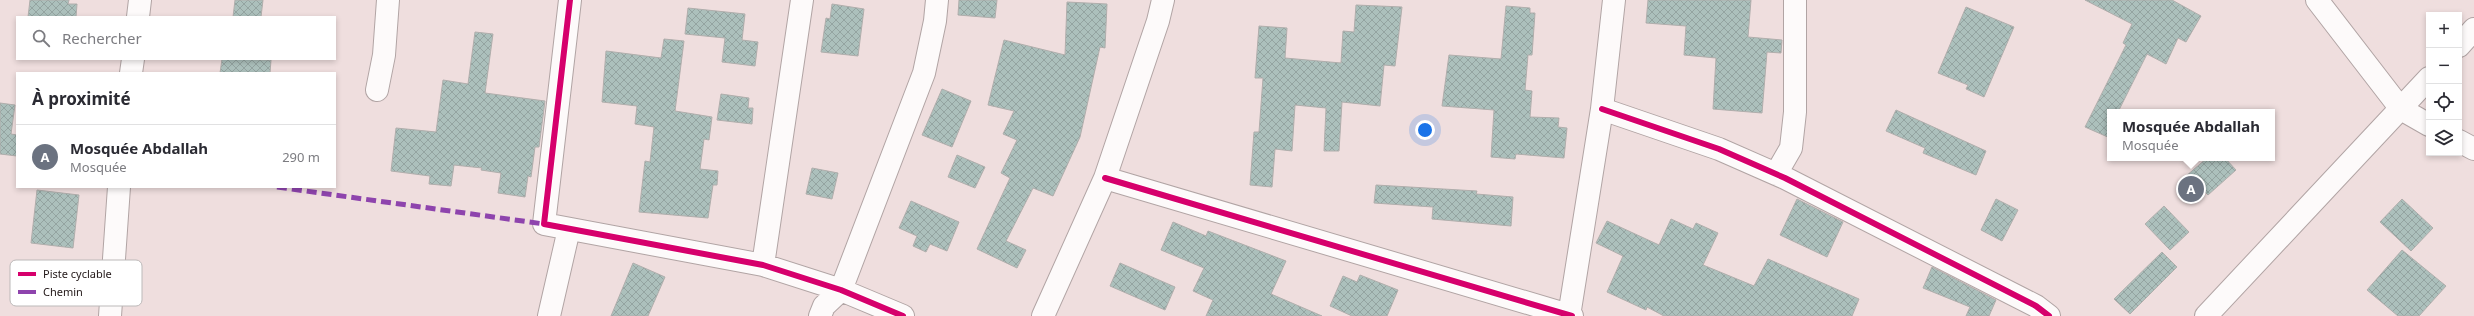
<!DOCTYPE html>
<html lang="fr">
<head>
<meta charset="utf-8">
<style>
  :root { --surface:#fff; --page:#f7f7f7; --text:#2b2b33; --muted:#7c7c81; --line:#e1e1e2; --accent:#2563eb }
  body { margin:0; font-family:"Noto Sans",sans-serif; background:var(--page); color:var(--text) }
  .controls { position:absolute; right:12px; top:12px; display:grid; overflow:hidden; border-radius:0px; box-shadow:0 2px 6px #0003 }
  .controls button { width:36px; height:36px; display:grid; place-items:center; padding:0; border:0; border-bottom:1px solid var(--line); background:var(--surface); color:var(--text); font:20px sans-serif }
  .you { position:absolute; left:1425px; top:130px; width:14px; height:14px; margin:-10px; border:3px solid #fff; border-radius:50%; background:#1a73e8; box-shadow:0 0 0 6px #1a73e833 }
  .badge { display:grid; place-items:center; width:26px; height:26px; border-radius:50%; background:var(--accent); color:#fff; font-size:13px; font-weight:700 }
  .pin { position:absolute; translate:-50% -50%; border:2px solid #fff; box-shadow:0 1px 4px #0006 }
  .popup { position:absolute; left:2107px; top:109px; width:168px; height:52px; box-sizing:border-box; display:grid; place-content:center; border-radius:0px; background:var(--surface); filter:drop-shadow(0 1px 3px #0005); font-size:13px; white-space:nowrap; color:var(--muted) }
  .popup b { font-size:15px; color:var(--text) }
  .popup::after { content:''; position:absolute; left:50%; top:100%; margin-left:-8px; border:8px solid transparent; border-top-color:var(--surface) }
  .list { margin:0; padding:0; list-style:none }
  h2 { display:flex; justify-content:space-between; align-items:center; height:52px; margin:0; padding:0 16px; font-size:17px }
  h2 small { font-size:13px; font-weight:400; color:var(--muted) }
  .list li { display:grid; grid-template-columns:26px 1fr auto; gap:12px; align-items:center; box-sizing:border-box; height:64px; padding:0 16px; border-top:1px solid var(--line) }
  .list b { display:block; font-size:15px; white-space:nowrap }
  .list p { margin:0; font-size:13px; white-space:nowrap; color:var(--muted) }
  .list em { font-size:13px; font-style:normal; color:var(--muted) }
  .icon { flex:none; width:22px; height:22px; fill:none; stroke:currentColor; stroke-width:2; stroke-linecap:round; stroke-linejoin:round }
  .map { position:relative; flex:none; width:2474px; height:316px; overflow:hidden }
  .search { position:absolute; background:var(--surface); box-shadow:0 2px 6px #0003; left:16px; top:16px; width:320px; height:44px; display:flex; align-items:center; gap:10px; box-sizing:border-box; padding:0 14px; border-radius:0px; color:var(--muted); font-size:15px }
  .panel { position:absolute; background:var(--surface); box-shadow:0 2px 6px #0003; left:16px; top:72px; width:320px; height:116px; border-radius:0px }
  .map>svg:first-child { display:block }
  .building { fill:url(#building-cross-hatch); stroke:#b0aeac }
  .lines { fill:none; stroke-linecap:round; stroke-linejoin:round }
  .minor-casing { stroke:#b1a4a4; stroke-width:24 }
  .minor { stroke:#fdfafa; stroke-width:22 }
  .quiet { stroke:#8e44ad; stroke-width:5; stroke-dasharray:10 5; stroke-linecap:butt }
  .cycleway-casing { stroke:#fff; stroke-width:8 }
  .cycleway { stroke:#d6006c; stroke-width:6 }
  .key { fill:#fff; stroke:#bcb9b9; stroke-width:1 }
  .key-label { font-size:11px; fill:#211717 }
</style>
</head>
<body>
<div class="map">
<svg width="2474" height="316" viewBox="0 0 2474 316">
  <defs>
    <pattern id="building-cross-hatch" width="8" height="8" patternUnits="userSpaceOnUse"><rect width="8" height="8" fill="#acc0bc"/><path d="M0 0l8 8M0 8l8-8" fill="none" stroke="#94a4a1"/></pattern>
  </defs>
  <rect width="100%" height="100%" fill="#efdede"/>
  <path class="building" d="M30,0H69L68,4H77L76,17H28Z
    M235,0H263L261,17H233Z
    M959,0H997L995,18L958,15Z
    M1648,0H1751L1748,37L1782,40L1781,53L1767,52L1762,113L1713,109L1716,58L1684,55L1686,26L1646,23Z
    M2085,0H2172L2201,16L2186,42L2178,38L2166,64L2147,54L2118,112H2110V138L2085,127L2126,45L2123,43L2132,24Z
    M1067,2L1107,4L1105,48L1100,47L1080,137L1053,196L1033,188L1006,241L1026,250L1017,268L977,249L1010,178L1001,173L1017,140L1003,134L1014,111L988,105L1004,40L1065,55Z
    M832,4L864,9L858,56L821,52L826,18L830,19Z
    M1356,5L1402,7L1395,66L1384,65L1380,106L1342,102L1339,151H1324L1326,108L1295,105L1292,151L1275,149L1272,187L1250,185L1254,132H1259L1263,78H1255L1259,26L1287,28L1285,58L1341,63L1343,31L1354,32Z
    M1506,6L1530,8V13H1535L1532,55H1528L1525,90L1532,91L1530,117L1559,118L1558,127L1567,128L1564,158L1516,154L1515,159L1491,157L1494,110L1442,106L1449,55L1501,59Z
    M1966,7L2014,27L1984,97L1966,89L1968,85L1938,73Z
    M688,8L745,14L742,40L758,42L755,66L722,62L725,38L685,34Z
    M475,32L493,34L485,93L545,101L539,147H535L531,177L528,176L525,197L498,193L501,173L481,170L482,168L454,165L451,186L429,184L430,176L391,171L396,128L436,132L443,80L468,84Z
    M664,39L684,41L675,111L712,117L709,140L704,139L700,169L718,171L717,185H713L708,218L639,212L645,161L650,162L654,127L635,124L637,106L602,102L606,51L661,58Z
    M222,59L271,60L270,73H220Z
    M942,89L971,101L952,147L922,135Z
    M721,94L749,98L748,108H753L752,124L717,120Z
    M0,103L15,105L11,134L17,135V156L0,154Z
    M1896,110L1986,151L1976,175L1923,153L1925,148L1886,131Z
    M957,155L985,167L975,188L948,177Z
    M2207,158H2225L2236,170L2208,195L2205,192L2195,200L2178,183Z
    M812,168L838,173L832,199L806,194Z
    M1376,185L1477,191L1476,194L1513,197L1511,226L1432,219L1433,207L1374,203Z
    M37,190L79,195L73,248L31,243Z
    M1797,199L1843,222L1827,257L1780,235Z
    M1996,199L2018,210L2002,241L1981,230Z
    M2402,199L2433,228L2411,251L2380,222Z
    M911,201L959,222L947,251L930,244L926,252L913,246L917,236L899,228Z
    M2164,206L2189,232L2170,250L2145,224Z
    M1671,219L1693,229L1696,223L1718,233L1703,265L1754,286L1768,259L1859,299L1852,316H1664L1647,307L1646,310L1607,292L1623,256L1596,243L1607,221L1659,245Z
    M1173,222L1206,236L1208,231L1286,261L1271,294L1322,316H1206L1213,300L1193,291L1204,268L1161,250Z
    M2402,250L2446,286L2419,316H2398L2367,290Z
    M2162,252L2177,267L2130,314L2114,299Z
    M633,263L665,277L648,316H611Z
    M1120,263L1175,287L1165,310L1110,286Z
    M1932,267L1996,300L1989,316H1966L1970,307L1923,288Z
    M1360,275L1398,290L1387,316H1352L1330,306L1343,276L1357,282Z"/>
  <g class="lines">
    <defs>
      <path id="minor" d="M570,0L544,224L763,265L841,290L903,316
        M2317,0L2401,109L2429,125
        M138,17L140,0
        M2459,46L2474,29
        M131,73L133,59
        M377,90L384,55L388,0
        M1602,109L1719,149L1785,178L2036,306L2049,316
        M2459,141L2474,149
        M1776,174L1791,148L1795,112V0
        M1105,178L1572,316
        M763,265L802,0
        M110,316L119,187
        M549,316L569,229
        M820,316L824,306L841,290L924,73L935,21L937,0
        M1043,316L1105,178L1158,21L1163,0
        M1569,316L1602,109L1614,0
        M2206,316L2429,78"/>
    </defs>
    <use href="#minor" class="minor-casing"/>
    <use href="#minor" class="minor"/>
    <path class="quiet" d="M277,187L544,224"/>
    <defs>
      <path id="cycleway" d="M570,0L544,224L763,265L841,290L903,316
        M1602,109L1719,149L1785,178L2036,306L2049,316
        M1105,178L1572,316"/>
    </defs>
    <use href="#cycleway" class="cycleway-casing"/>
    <use href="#cycleway" class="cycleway"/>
  </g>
  <rect x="10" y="260" width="132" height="46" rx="6" class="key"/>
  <rect x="18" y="272" width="18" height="4" fill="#d6006c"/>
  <rect x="18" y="290" width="18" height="4" fill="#8e44ad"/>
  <g class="key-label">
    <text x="43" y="278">Piste cyclable</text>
    <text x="43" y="296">Chemin</text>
  </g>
</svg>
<div class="controls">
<button>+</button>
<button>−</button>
<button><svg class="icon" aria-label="locate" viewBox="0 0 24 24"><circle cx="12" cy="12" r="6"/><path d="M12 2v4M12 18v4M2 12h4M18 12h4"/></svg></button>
<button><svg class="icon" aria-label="layers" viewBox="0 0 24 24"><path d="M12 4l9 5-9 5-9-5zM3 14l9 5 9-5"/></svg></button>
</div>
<div class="you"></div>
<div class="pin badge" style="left:2191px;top:189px;background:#6b7280">A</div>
<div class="popup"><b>Mosquée Abdallah</b>Mosquée</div>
<div class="search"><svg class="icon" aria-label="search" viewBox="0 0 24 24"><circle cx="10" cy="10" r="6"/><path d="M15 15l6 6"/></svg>Rechercher</div>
<section class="panel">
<h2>À proximité<small></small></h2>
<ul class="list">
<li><span class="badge" style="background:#6b7280">A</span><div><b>Mosquée Abdallah</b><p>Mosquée</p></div><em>290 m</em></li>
</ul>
</section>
</div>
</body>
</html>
